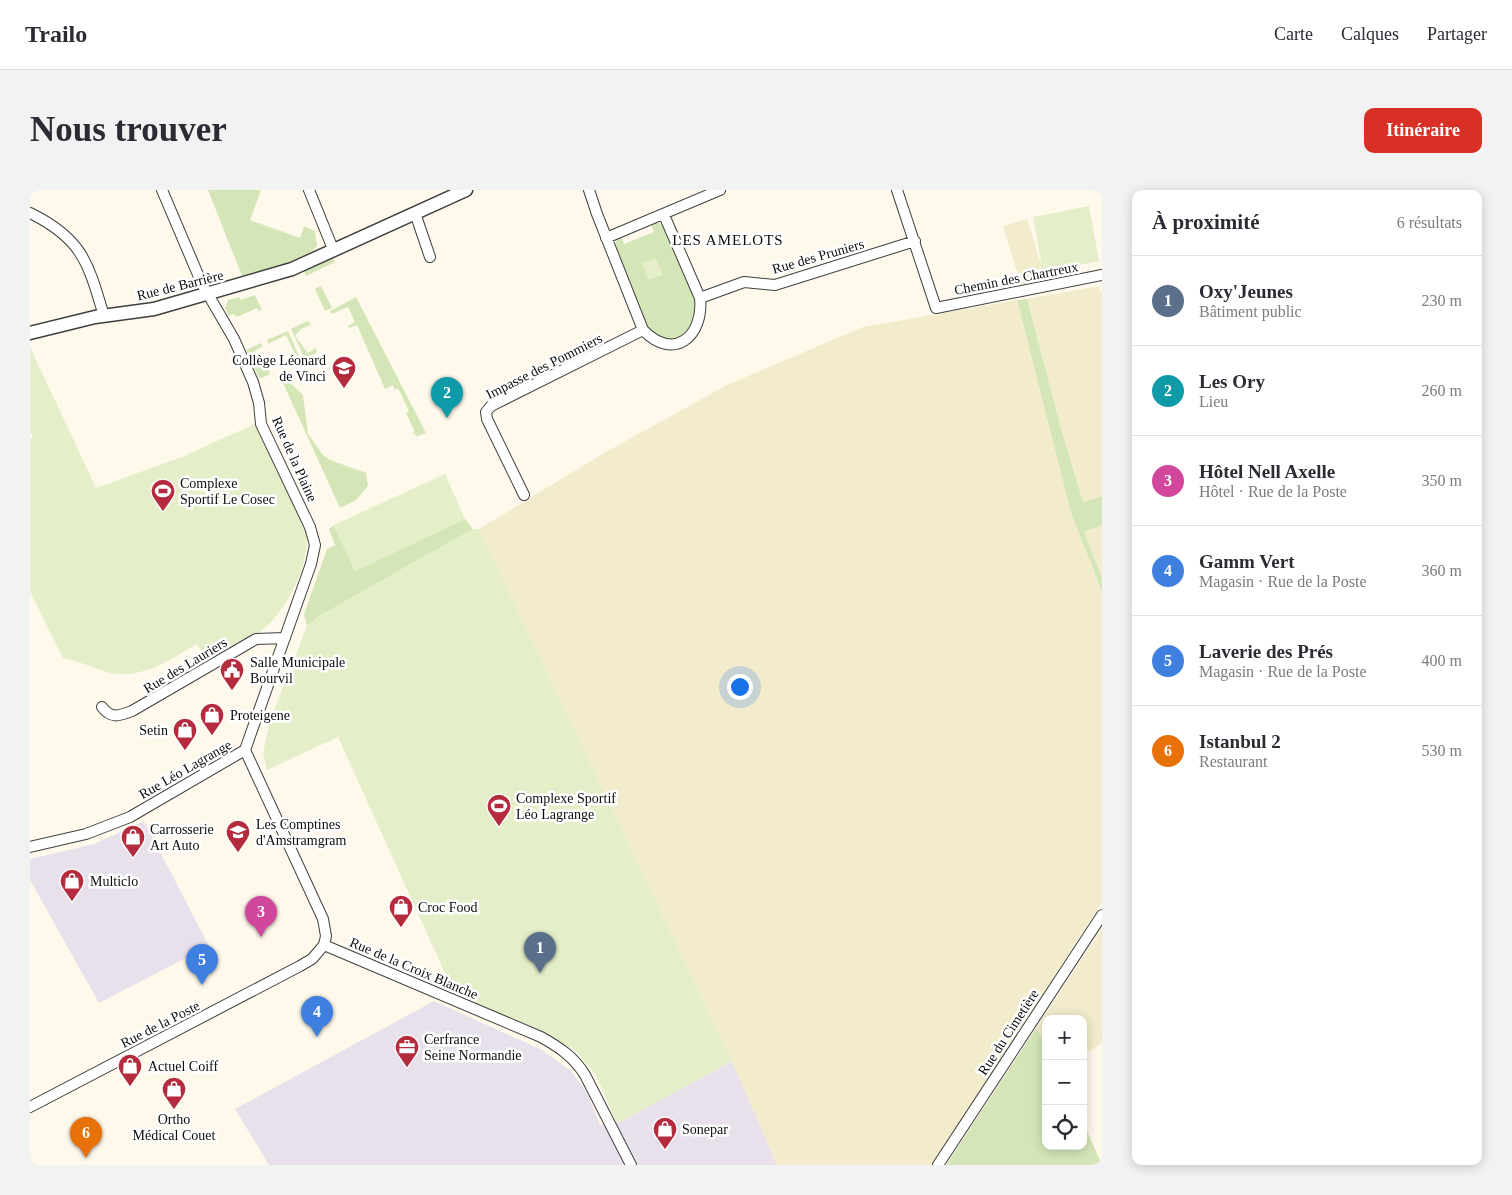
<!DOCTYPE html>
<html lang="fr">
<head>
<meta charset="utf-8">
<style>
  :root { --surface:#fff; --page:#f2f2f3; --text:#2b2b33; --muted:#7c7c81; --line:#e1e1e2; --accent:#d93025 }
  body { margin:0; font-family:Georgia,serif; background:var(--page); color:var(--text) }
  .controls { position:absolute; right:15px; bottom:15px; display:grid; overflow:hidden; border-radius:10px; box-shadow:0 2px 12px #0003 }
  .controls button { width:45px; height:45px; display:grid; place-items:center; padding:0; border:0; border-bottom:1px solid var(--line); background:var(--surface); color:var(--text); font:25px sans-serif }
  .you { position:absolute; left:709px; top:496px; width:18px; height:18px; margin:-12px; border:4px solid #fff; border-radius:50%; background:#1a73e8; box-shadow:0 0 0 8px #1a73e833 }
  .badge { display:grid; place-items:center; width:32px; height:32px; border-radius:50%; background:var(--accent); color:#fff; font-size:16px; font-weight:700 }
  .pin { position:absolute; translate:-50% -41px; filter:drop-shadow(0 1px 2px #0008) }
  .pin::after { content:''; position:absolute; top:26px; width:18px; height:15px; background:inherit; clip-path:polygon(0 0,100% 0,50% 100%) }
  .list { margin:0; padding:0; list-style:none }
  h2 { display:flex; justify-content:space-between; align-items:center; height:65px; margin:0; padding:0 20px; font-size:21px }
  h2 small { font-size:16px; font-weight:400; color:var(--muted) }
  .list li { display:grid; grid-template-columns:32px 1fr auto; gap:15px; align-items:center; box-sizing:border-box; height:90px; padding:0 20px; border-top:1px solid var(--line) }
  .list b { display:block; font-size:19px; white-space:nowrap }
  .list p { margin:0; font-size:16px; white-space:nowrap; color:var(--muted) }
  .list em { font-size:16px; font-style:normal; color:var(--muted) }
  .icon { flex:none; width:28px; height:28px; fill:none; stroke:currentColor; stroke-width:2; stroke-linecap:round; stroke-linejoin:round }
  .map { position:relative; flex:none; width:1072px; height:975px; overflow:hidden; border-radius:10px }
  header { display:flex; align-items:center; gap:30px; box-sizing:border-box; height:70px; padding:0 25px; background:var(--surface); border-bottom:1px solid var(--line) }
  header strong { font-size:24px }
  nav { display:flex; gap:28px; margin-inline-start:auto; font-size:18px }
  .intro { display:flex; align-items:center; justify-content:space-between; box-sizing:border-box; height:120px; padding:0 30px }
  h1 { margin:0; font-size:35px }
  .button { padding:12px 22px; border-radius:10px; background:var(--accent); color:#fff; font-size:18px; font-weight:700 }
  main { display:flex; gap:30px; padding:0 30px }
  aside { flex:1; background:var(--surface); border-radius:10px; box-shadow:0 2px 12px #0003 }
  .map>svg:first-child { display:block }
  .industrial { fill:#e8e0ea }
  .farmland { fill:#f2eccd }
  .green { fill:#d4e6b7 }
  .pitch { fill:#e4eec8 }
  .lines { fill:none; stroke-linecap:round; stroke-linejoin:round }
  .minor-casing { stroke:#3f3f3f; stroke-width:12 }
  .tertiary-casing { stroke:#3f3f3f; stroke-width:15 }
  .minor { stroke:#fff; stroke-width:10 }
  .tertiary { stroke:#fff; stroke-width:12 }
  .labels { text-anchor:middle; stroke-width:5; stroke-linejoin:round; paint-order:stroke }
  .street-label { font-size:14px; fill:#0c0c0c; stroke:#fff }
  .poi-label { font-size:14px; fill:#0c0c0c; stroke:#fff; text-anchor:start }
  .neighbourhood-label { font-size:15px; letter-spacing:1px; fill:#0c0c0c; stroke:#fff }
</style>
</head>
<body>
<header>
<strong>Trailo</strong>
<nav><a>Carte</a><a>Calques</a><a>Partager</a></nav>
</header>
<div class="intro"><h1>Nous trouver</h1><a class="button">Itinéraire</a></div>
<main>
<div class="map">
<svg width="1072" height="975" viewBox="0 0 1072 975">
  <rect width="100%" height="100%" fill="#fef9eb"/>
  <path class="industrial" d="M114,631L179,756L69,813L0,690V669L64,654Z
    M404,811L512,860L541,881L557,903L570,935L592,931L702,871L747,975H239L205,919Z"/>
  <path class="farmland" d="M997,29L1016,90L991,95L973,36Z
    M1069,96L1072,104V306L1053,312L1032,242L997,109Z
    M987,110L1041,323L1072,403V712L902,975H747L702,871L449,339L574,263L697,195L833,137Z
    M1072,335V388L1054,342Z
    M1072,739V853L1053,865V829H1016V856L1006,838Z"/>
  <path class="green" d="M178,0H231L220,30L270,48L274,36L285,41L287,56C278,70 229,81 212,86Z
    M629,33L636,38L667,114L660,144C654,146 647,151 641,151C612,152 594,81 585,58L587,49L591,46L594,54L624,42L621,34Z
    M303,68L305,72L276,86L274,81Z
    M291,96L302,118L295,121L285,99Z
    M225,105L232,120L229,121L227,118L207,127L203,124L199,126L195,118L198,110L209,107L211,110Z
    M326,107L396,243L385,247L387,243L383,245L384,240L376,223L379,221L368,198L365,200L363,195L355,199L327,135L319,138L318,136L325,132L318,117L302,124L300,121Z
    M997,109L1032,242L1053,312L1072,306V335L1054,342L1072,388V402L1041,323L987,110Z
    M278,131L281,135L271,139L265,146L278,163L286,158L287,162L275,169L261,139Z
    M258,141L271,171L269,172L256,145L238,154L237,150Z
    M231,153L233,156L224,161L233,181L238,179L240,184L230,189L216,160Z
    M257,190L273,205L278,244L293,265L300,270L336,283L338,296L326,310L310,318L253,193Z
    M435,329L443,339L291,425L277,436L274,424L297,359L305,355L299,339L304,335L325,381Z
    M1006,838L1016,856V956H1053V932L1072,975H916Z"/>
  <path class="pitch" d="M1059,16L1069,71L1013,82L1003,27Z
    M626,68L633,85L618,90L612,73Z
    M0,157L66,298L152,267L227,233L277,345C278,377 257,421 231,441C215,453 195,462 178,472L167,454C138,470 111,491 77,482C62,477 48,471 33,468L0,401V249L3,247L0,240Z
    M415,284L435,329L325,381L304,335Z
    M443,339H449L702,871L592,931L586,932L566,885L544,859L415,798L419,792L308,547L237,580L233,563L240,531L277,436L291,425Z"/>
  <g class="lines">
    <defs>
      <path id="minor" d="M279,0L303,59
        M559,0L567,24L613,140C644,172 674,146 670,108L634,25
        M867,0L906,118L1072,85
        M0,23C53,49 58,73 74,126
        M385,23L400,67
        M576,48L690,0
        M670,108L714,92L745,95L885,51
        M494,305L457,229L456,222L461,216L613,140
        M72,517C81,529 89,526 102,521L226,449L255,448
        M215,560L293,729L296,746L294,755L511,847C529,857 544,867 555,885L601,975
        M0,657L56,644L100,627L215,560L281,374L285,355L280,337L231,234L229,213L223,192L204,149L172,94L132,0
        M0,917L270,776L282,769L294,755
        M908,975L1072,725"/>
      <path id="tertiary" d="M0,143L65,127L124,119L262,79L436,0"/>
    </defs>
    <use href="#minor" class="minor-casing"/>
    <use href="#tertiary" class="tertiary-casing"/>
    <use href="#minor" class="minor"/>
    <use href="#tertiary" class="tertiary"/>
  </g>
  <defs>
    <symbol id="school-pin" viewBox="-11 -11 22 30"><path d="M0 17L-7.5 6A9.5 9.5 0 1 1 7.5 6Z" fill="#b52b3e" stroke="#fff"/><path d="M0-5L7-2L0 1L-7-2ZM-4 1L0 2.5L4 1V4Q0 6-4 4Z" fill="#fff"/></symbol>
    <symbol id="stadium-pin" viewBox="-11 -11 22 30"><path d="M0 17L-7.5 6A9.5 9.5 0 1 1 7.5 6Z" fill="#b52b3e" stroke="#fff"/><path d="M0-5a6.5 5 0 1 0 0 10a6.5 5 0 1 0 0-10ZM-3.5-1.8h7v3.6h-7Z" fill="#fff"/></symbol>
    <symbol id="civic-pin" viewBox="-11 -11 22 30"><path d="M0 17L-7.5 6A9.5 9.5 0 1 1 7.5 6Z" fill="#b52b3e" stroke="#fff"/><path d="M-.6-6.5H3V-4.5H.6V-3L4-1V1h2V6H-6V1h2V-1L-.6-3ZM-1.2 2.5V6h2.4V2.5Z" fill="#fff"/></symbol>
    <symbol id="shop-pin" viewBox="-11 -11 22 30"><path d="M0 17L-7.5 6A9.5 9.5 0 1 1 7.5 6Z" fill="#b52b3e" stroke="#fff"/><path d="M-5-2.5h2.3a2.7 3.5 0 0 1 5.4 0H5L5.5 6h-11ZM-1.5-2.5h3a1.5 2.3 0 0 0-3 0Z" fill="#fff"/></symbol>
    <symbol id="office-pin" viewBox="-11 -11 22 30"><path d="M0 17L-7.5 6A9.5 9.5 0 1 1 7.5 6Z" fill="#b52b3e" stroke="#fff"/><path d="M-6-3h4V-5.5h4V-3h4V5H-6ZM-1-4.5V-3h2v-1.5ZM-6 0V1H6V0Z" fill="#fff"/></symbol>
  </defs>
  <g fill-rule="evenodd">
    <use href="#school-pin" x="300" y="164" width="28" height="38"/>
    <use href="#stadium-pin" x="119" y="287" width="28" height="38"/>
    <use href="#civic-pin" x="188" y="466" width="28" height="38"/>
    <use href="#shop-pin" x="168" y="511" width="28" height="38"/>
    <use href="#shop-pin" x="141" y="526" width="28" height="38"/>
    <use href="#stadium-pin" x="455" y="602" width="28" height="38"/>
    <use href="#school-pin" x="194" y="628" width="28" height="38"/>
    <use href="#shop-pin" x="89" y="633" width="28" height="38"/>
    <use href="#shop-pin" x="28" y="677" width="28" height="38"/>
    <use href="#shop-pin" x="357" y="703" width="28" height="38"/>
    <use href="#office-pin" x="363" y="843" width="28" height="38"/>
    <use href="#shop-pin" x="86" y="862" width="28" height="38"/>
    <use href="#shop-pin" x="130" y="885" width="28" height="38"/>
    <use href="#shop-pin" x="621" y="925" width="28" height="38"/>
  </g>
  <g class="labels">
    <g class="street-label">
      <text transform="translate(788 66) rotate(-16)" y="5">Rue des Pruniers</text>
      <text transform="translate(986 88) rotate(-11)" y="5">Chemin des Chartreux</text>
      <text transform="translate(150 95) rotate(-14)" y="5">Rue de Barrière</text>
      <text transform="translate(514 176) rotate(-27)" y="5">Impasse des Pommiers</text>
      <text transform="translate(265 269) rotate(66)" y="5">Rue de la Plaine</text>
      <text transform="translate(155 475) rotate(-31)" y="5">Rue des Lauriers</text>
      <text transform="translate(155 579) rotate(-30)" y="5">Rue Léo Lagrange</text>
      <text transform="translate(384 778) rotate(23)" y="5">Rue de la Croix Blanche</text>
      <text transform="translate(130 834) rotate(-27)" y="5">Rue de la Poste</text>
      <text transform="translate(978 842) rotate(-57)" y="5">Rue du Cimetière</text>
    </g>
    <g class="poi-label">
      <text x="296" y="175" text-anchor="end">Collège Léonard<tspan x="296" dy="16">de Vinci</tspan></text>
      <text x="150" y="298">Complexe<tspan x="150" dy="16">Sportif Le Cosec</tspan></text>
      <text x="220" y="477">Salle Municipale<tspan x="220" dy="16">Bourvil</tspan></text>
      <text x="200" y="530">Proteigene</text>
      <text x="138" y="545" text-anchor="end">Setin</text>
      <text x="486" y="613">Complexe Sportif<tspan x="486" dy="16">Léo Lagrange</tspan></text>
      <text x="226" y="639">Les Comptines<tspan x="226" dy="16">d'Amstramgram</tspan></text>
      <text x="120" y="644">Carrosserie<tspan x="120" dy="16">Art Auto</tspan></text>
      <text x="60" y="696">Multiclo</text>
      <text x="388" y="722">Croc Food</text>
      <text x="394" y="854">Cerfrance<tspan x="394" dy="16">Seine Normandie</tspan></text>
      <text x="118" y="881">Actuel Coiff</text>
      <text x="144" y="934" text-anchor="middle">Ortho<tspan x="144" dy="16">Médical Couet</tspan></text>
      <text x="652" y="944">Sonepar</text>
    </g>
    <g class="neighbourhood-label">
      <text x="698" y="55">LES AMELOTS</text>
    </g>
  </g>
</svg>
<div class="controls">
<button>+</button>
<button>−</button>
<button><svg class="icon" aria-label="locate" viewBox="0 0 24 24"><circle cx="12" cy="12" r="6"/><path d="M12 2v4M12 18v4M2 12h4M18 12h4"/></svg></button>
</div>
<div class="you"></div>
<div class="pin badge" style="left:510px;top:783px;background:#5c6f8a">1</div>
<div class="pin badge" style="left:417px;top:228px;background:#0f9aa8">2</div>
<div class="pin badge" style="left:231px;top:747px;background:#d1479c">3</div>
<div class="pin badge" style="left:287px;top:847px;background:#3f7fe0">4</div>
<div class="pin badge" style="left:172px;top:795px;background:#3f7fe0">5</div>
<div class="pin badge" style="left:56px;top:968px;background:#e8710a">6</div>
</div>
<aside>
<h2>À proximité<small>6 résultats</small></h2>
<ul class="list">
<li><span class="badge" style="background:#5c6f8a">1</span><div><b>Oxy'Jeunes</b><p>Bâtiment public</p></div><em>230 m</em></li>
<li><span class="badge" style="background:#0f9aa8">2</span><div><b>Les Ory</b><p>Lieu</p></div><em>260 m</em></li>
<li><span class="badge" style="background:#d1479c">3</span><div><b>Hôtel Nell Axelle</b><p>Hôtel · Rue de la Poste</p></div><em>350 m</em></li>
<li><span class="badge" style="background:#3f7fe0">4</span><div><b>Gamm Vert</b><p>Magasin · Rue de la Poste</p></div><em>360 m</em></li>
<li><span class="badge" style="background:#3f7fe0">5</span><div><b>Laverie des Prés</b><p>Magasin · Rue de la Poste</p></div><em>400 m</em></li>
<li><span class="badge" style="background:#e8710a">6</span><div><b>Istanbul 2</b><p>Restaurant</p></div><em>530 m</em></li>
</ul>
</aside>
</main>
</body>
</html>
